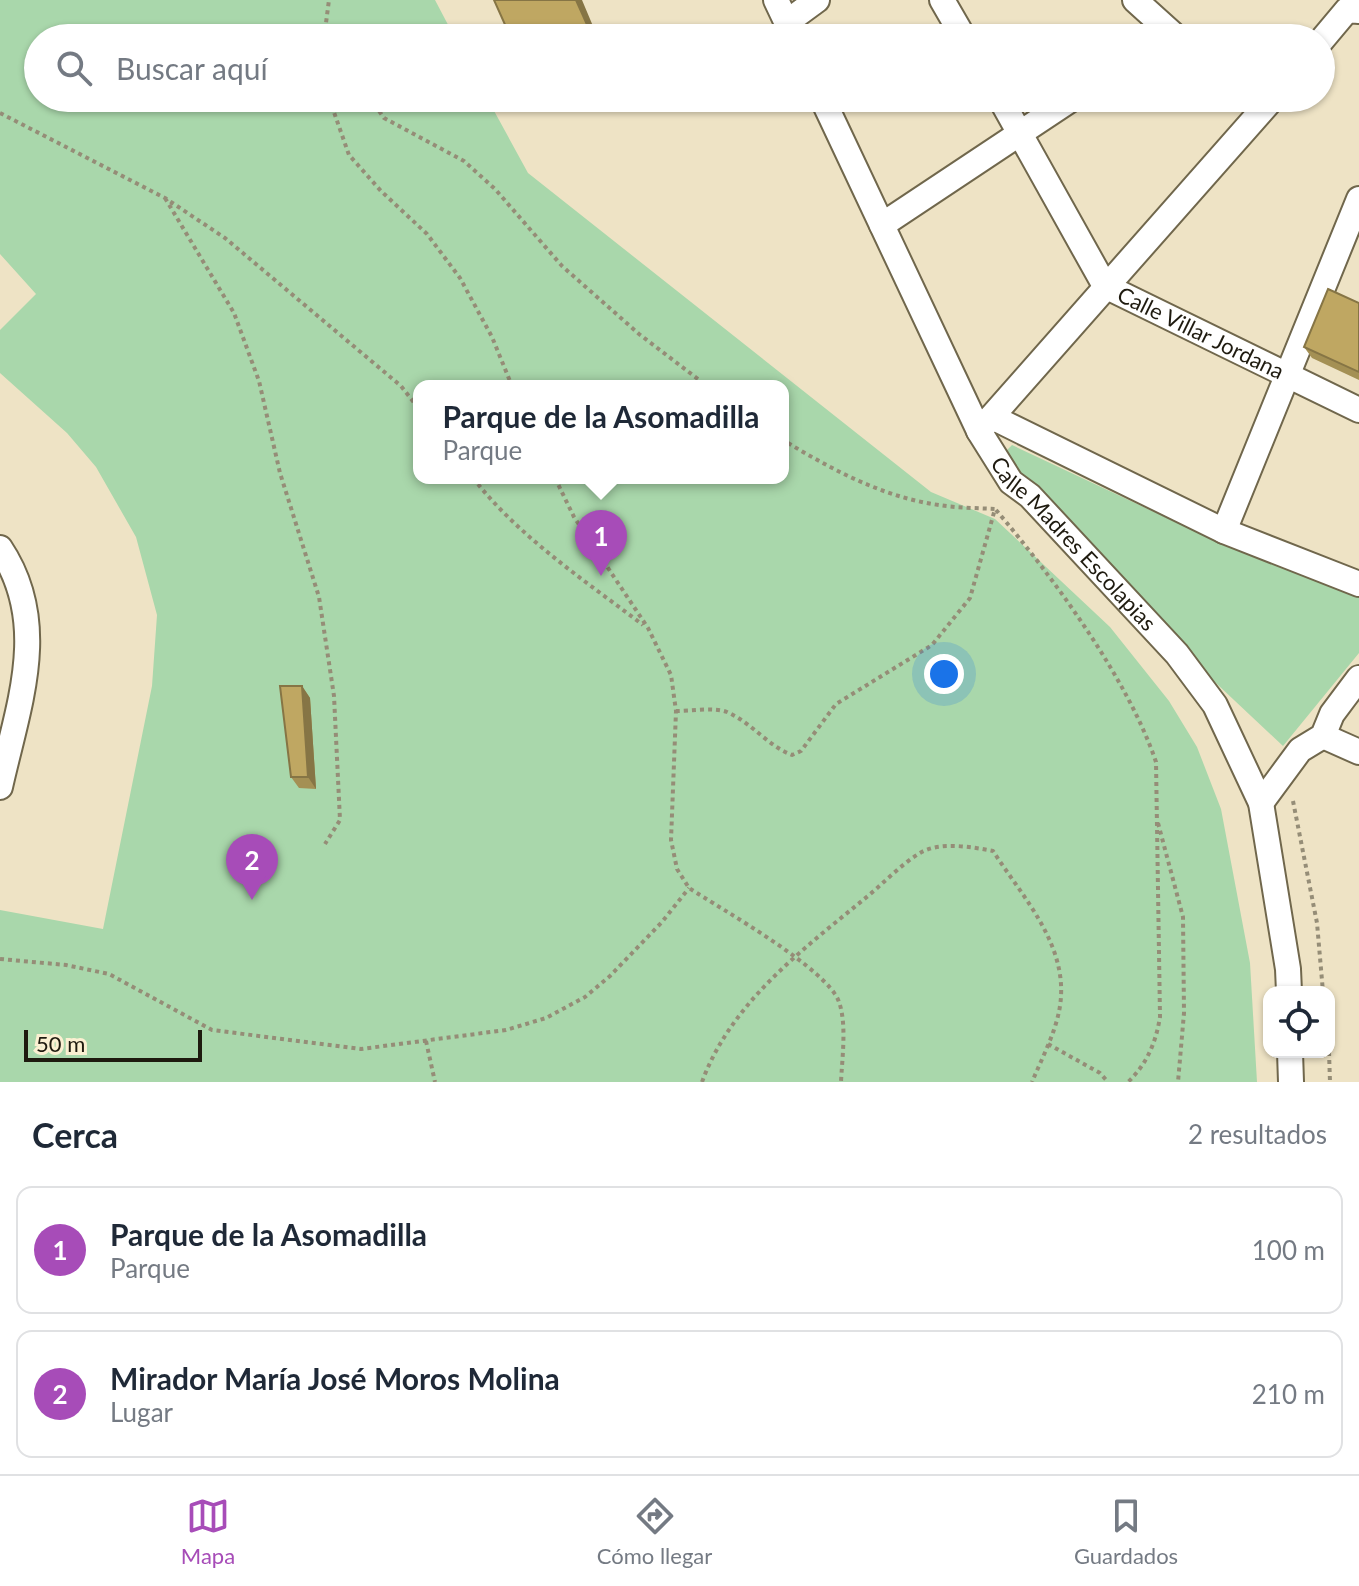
<!DOCTYPE html>
<html lang="es">
<head>
<meta charset="utf-8">
<style>
  :root { --surface:#fff; --page:#f2f2f3; --text:#1f2937; --muted:#747a83; --line:#e0e1e3; --accent:#a74cb8 }
  body { margin:0; font-family:Lato,sans-serif; background:var(--page); color:var(--text) }
  .controls { position:absolute; right:24px; bottom:24px; display:grid; overflow:hidden; border-radius:16px; box-shadow:0 2px 6px #0004 }
  .controls button { width:72px; height:72px; display:grid; place-items:center; padding:0; border:0; border-bottom:2px solid var(--line); background:var(--surface); color:var(--text); font:40px sans-serif }
  .scale { position:absolute; left:24px; bottom:20px; width:178px; box-sizing:border-box; padding-left:8px; border:4px solid #1e1a0f; border-top:0; font-size:22px; line-height:28px; white-space:nowrap; color:#1e1a0f; -webkit-text-stroke:6px #fbf0d2; paint-order:stroke }
  .you { position:absolute; left:944px; top:674px; width:28px; height:28px; margin:-20px; border:6px solid #fff; border-radius:50%; background:#1a73e8; box-shadow:0 0 0 12px #1a73e833 }
  .badge { display:grid; place-items:center; width:52px; height:52px; border-radius:50%; background:var(--accent); color:#fff; font-size:26px; font-weight:700 }
  .pin { position:absolute; translate:-50% -66px; filter:drop-shadow(0 2px 4px #0008) }
  .pin::after { content:''; position:absolute; top:42px; width:28px; height:24px; background:inherit; clip-path:polygon(0 0,100% 0,50% 100%) }
  .popup { position:absolute; left:413px; top:380px; width:376px; height:104px; box-sizing:border-box; display:grid; place-content:center; border-radius:16px; background:var(--surface); filter:drop-shadow(0 2px 6px #0005); font-size:26px; white-space:nowrap; color:var(--muted) }
  .popup b { font-size:30px; color:var(--text) }
  .popup::after { content:''; position:absolute; left:50%; top:100%; margin-left:-16px; border:16px solid transparent; border-top-color:var(--surface) }
  .list { margin:0; padding:0; list-style:none }
  h2 { display:flex; justify-content:space-between; align-items:center; height:104px; margin:0; padding:0 32px; font-size:34px }
  h2 small { font-size:26px; font-weight:400; color:var(--muted) }
  .list li { display:grid; grid-template-columns:52px 1fr auto; gap:24px; align-items:center; box-sizing:border-box; height:128px; margin:0 16px 16px; padding:0 16px; border:2px solid var(--line); border-radius:16px }
  .list b { display:block; font-size:30px; white-space:nowrap }
  .list p { margin:0; font-size:26px; white-space:nowrap; color:var(--muted) }
  .list em { font-size:26px; font-style:normal; color:var(--muted) }
  .icon { flex:none; width:44px; height:44px; fill:none; stroke:currentColor; stroke-width:2; stroke-linecap:round; stroke-linejoin:round }
  .map { position:relative; flex:none; width:1359px; height:1082px; overflow:hidden }
  .search { position:absolute; background:var(--surface); box-shadow:0 2px 6px #0004; left:24px; right:24px; top:24px; height:88px; display:flex; align-items:center; gap:20px; box-sizing:border-box; padding:0 28px; border-radius:44px; color:var(--muted); font-size:30px }
  .sheet { height:392px; background:var(--surface) }
  nav { display:flex; justify-content:space-around; align-items:center; box-sizing:border-box; height:112px; border-top:2px solid var(--line); background:var(--surface); font-size:22px; color:var(--muted) }
  nav a { display:grid; justify-items:center; gap:4px }
  nav .on { color:var(--accent) }
  .map>svg:first-child { display:block }
  .green { fill:#a9d7ab; fill-rule:evenodd }
  .lines { fill:none; stroke-linecap:round; stroke-linejoin:round }
  .minor-casing { stroke:#70674c; stroke-width:28 }
  .path { stroke:#958d77; stroke-width:4; stroke-dasharray:4 4; stroke-linecap:butt }
  .minor { stroke:#fff; stroke-width:24 }
  .wall { fill:#a49054 }
  .shaded-wall { fill:#867545 }
  .building { fill:#bfa762; stroke:#867545; stroke-width:2 }
  .labels { text-anchor:middle; stroke-width:7; stroke-linejoin:round; paint-order:stroke }
  .street-label { font-size:22px; fill:#1e1a0f; stroke:#fbf0d2 }
</style>
</head>
<body>
<div class="map">
<svg width="1359" height="1082" viewBox="0 0 1359 1082">
  <rect width="100%" height="100%" fill="#eee3c5"/>
  <path class="green" d="M0,0H435L455,38H38V98H487L528,173L931,492L995,519L1110,627L1169,701L1197,747L1221,809L1250,963L1257,1082H0V910L103,929L152,686L157,615L136,537L96,467L67,433L0,373V330L36,294L0,254ZM419,386H783V478H419Z
    M1012,445L1218,542L1359,593V653L1283,746L1184,653L1028,486L1007,450Z"/>
  <g class="lines">
    <defs>
      <g id="minor">
        <path d="M776,0L794,38"/>
        <path d="M942,0L964,38"/>
        <path d="M1135,0L1177,38"/>
        <path d="M787,22L817,0"/>
        <path d="M1321,41L1347,10L1359,11"/>
        <path id="s1" d="M822,98L979,431L1011,482L1030,496L1177,654L1215,705L1261,803L1288,969L1289,992"/>
        <path id="s2" d="M1000,98L1105,286L1359,410"/>
        <path d="M882,225L1073,98"/>
        <path d="M992,417L1224,531L1359,584"/>
        <path d="M979,431L1273,98"/>
        <path d="M1224,531L1359,199"/>
        <path d="M0,548C51,624 18,706 0,787"/>
        <path d="M1323,736L1359,752"/>
        <path d="M1261,803L1300,750L1323,736L1332,714L1359,678"/>
        <path d="M1290,1052L1291,1082"/>
      </g>
    </defs>
    <use href="#minor" class="minor-casing"/>
    <path class="path" d="M324,38L329,0
      M329,98L349,155L381,191L427,234L460,278L492,337L512,386
      M370,98L384,118L464,161L495,189L562,266L639,334L707,386
      M0,113L165,198L225,238L401,386L419,409
      M165,198L234,313L259,381L280,473L319,597L334,696L340,820L325,844
      M473,478C519,537 584,580 643,625
      M555,478L574,517L648,628L671,675L676,711L671,840L677,869L689,888C721,909 828,969 839,1002C847,1024 842,1059 841,1082
      M996,510C1053,577 1128,679 1156,762L1160,1017C1156,1042 1147,1064 1128,1082
      M676,711C691,711 714,707 727,712C752,723 768,746 792,755L801,751L836,704L932,645L970,598L995,509C977,508 957,508 939,505C882,497 831,469 783,440
      M1293,801L1317,923L1323,992
      M1158,823L1183,917L1184,1013L1178,1082
      M0,959L66,965L109,974L212,1030L361,1049L506,1030L546,1018L585,997L610,976L662,922L689,888
      M426,1041L435,1082
      M1048,1044L1100,1073L1108,1082
      M1329,1052L1330,1082
      M702,1082C731,1003 801,951 863,900C882,885 900,865 920,853C940,841 972,847 993,851C1024,899 1069,946 1060,1006C1056,1032 1042,1058 1032,1082"/>
    <use href="#minor" class="minor"/>
  </g>
  <path class="wall" d="M1359,303V380L1312,358L1304,347Z
    M302,686L310,698L316,789L299,788L291,777Z"/>
  <path class="shaded-wall" d="M576,0H582L598,38H593Z
    M302,686L310,698L316,789L308,777Z"/>
  <path class="building" d="M494,0H576L593,38H511Z
    M1328,289L1359,303V372L1304,347Z
    M280,686H302L308,777H291Z"/>
  <g class="labels">
    <g class="street-label">
      <text dy="8" stroke="none"><textPath href="#s2" startOffset="322">Calle Villar Jordana</textPath></text>
      <text dy="8" stroke="none"><textPath href="#s1" startOffset="516">Calle Madres Escolapias</textPath></text>
    </g>
  </g>
</svg>
<div class="controls">
<button><svg class="icon" aria-label="locate" viewBox="0 0 24 24"><circle cx="12" cy="12" r="6"/><path d="M12 2v4M12 18v4M2 12h4M18 12h4"/></svg></button>
</div>
<div class="scale">50 m</div>
<div class="you"></div>
<div class="pin badge" style="left:601px;top:576px">1</div>
<div class="popup"><b>Parque de la Asomadilla</b>Parque</div>
<div class="pin badge" style="left:252px;top:900px">2</div>
<div class="search"><svg class="icon" aria-label="search" viewBox="0 0 24 24"><circle cx="10" cy="10" r="6"/><path d="M15 15l6 6"/></svg>Buscar aquí</div>
</div>
<section class="sheet">
<h2>Cerca<small>2 resultados</small></h2>
<ul class="list">
<li><span class="badge">1</span><div><b>Parque de la Asomadilla</b><p>Parque</p></div><em>100 m</em></li>
<li><span class="badge">2</span><div><b>Mirador María José Moros Molina</b><p>Lugar</p></div><em>210 m</em></li>
</ul>
</section>
<nav>
<a class="on"><svg class="icon" aria-label="map" viewBox="0 0 24 24"><path d="M3 6l6-2 6 2 6-2v14l-6 2-6-2-6 2zM9 4v14M15 6v14"/></svg>Mapa</a>
<a><svg class="icon" aria-label="directions" viewBox="0 0 24 24"><path d="M12 3l9 9-9 9-9-9zM9 14v-3h6M13 9l2 2-2 2"/></svg>Cómo llegar</a>
<a><svg class="icon" aria-label="saved" viewBox="0 0 24 24"><path d="M7 4h10v16l-5-4-5 4z"/></svg>Guardados</a>
</nav>
</body>
</html>
